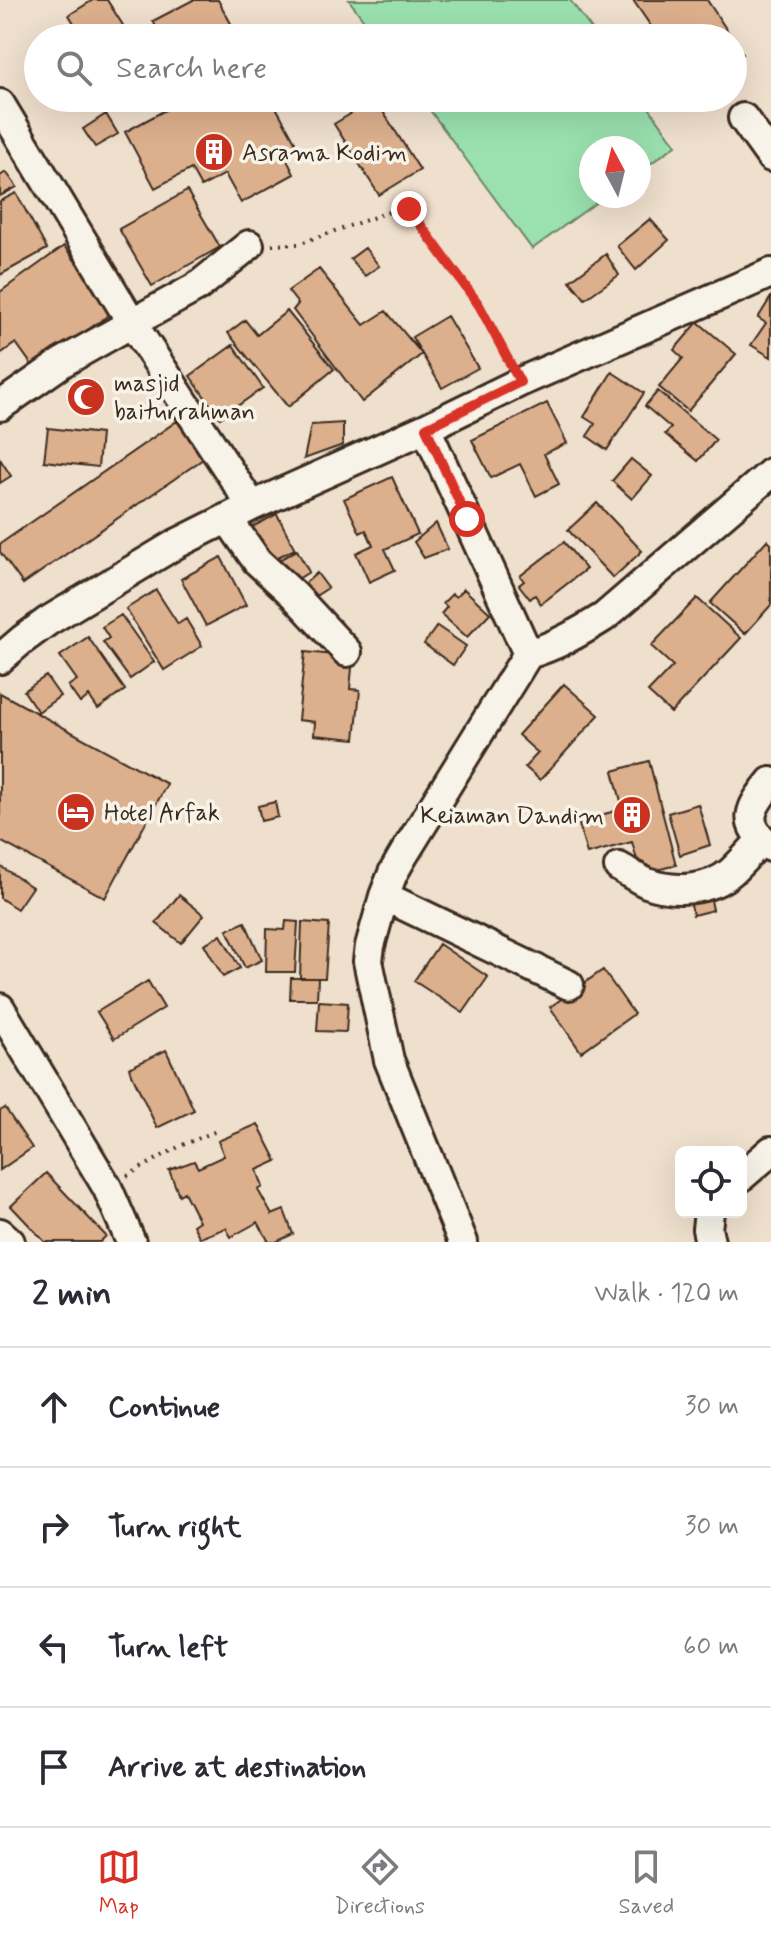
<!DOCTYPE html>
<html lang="en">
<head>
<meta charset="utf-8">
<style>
  :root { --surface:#fff; --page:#f2f2f3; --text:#2b2b33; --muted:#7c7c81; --line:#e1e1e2; --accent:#d93025 }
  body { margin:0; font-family:Mynerve,sans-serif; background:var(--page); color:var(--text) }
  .controls { position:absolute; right:24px; bottom:24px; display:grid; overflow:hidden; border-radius:12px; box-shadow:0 8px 32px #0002 }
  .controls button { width:72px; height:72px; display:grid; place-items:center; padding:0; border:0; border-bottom:2px solid var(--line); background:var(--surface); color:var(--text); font:40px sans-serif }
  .compass { position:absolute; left:579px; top:136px; width:72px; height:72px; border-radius:50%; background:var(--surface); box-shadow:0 8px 32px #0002; rotate:353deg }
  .stop { position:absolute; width:24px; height:24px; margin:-18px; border:6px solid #d93025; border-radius:50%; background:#fff }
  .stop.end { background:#d93025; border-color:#fff; box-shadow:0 2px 8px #0008 }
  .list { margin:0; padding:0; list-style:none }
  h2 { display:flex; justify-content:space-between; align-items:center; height:104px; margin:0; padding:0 32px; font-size:34px }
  h2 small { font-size:26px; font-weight:400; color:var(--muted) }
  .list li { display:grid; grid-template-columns:52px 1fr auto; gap:24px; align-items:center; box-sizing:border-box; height:120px; padding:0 32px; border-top:2px solid var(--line) }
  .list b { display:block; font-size:30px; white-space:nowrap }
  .list em { font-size:26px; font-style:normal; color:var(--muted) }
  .icon { flex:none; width:44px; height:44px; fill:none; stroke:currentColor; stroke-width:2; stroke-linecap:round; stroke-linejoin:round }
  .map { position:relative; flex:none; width:771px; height:1242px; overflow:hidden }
  .search { position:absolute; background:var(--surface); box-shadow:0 8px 32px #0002; left:24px; right:24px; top:24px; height:88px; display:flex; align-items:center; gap:20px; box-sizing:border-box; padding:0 28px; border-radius:44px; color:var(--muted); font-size:30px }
  .sheet { height:584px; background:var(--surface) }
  nav { display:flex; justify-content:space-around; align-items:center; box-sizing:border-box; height:112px; border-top:2px solid var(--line); background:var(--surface); font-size:22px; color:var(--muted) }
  nav a { display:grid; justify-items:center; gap:4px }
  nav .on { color:var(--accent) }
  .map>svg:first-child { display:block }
  .green { fill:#9be1af; stroke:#6b8666; stroke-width:2 }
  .building { fill:#ddb08d; stroke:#3b2a1e; stroke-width:2 }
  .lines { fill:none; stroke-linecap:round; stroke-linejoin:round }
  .minor-casing { stroke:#3b2a1e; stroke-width:34 }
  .path { stroke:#3b2a1e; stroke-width:4; stroke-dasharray:2 6; stroke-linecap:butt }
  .minor { stroke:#f7f3e8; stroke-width:28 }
  .route { stroke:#d93025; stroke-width:10 }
  .labels { text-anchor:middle; stroke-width:7; stroke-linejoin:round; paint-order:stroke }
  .poi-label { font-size:24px; fill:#3b2a1e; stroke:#f7f3e8; text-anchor:start }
</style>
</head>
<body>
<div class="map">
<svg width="771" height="1242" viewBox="0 0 771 1242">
  <rect width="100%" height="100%" fill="#efdfcd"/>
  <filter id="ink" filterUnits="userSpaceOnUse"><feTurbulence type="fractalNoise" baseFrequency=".0125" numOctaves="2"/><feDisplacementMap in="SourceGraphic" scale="16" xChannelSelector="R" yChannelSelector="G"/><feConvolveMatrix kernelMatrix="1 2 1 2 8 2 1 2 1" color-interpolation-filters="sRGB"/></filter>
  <g filter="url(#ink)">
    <path class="green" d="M349,0H570L598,38H377Z
      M421,98H642L676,145L639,172V148H591V196H605L532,249Z"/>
    <path class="building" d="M93,0H107L131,38H73L80,33L69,15Z
      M193,0H218L239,38H162L153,21Z
      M633,0H707L732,38H659Z
      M733,39L743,54L733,61Z
      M180,98H271L299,149L285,156L294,174L241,203L225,174L201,187L191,169L155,188L125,132L182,101Z
      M375,99L420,170L379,195L334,124Z
      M106,114L118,134L95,147L83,129Z
      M6,172L17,187L0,196V176Z
      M187,191L220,247L152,286L119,229Z
      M16,193L47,249L0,275V201Z
      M650,219L669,240L636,270L617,246Z
      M64,246L113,312L34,368L16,343L0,354V292Z
      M365,248L379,266L365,276L350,259Z
      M606,254L619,275L585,299L570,281Z
      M319,269L364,325L386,311L422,354L362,402L293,310L298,304L288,291Z
      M771,297V357L751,345L766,323L758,318Z
      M287,311L334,369L288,407L228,333L245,320L257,335Z
      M447,316L478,368L442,388L412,337Z
      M698,322L736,354L688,411L659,387L683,358L674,350Z
      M233,345L263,388L220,418L190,376Z
      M612,372L644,393L607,450L587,436L595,424L584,417Z
      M658,391L716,440L698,461L665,434L671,428L645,406Z
      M547,403L567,443L544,454L559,484L536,496L520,464L491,478L472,440Z
      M177,421L203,459L23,584L0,552V544Z
      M343,423V445L304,459L311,425Z
      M48,428L101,434L98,467L44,461Z
      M0,459L11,476L0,483Z
      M631,459L652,476L632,499L612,481Z
      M392,477L418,534L385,549L395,570L369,582L356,553L373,545L366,530L360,533L344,499Z
      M597,503L642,551L613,578L568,530Z
      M277,514L295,549L267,562L250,528Z
      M436,523L448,549L424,558L414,542Z
      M767,540L771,544V605L745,634L710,603Z
      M564,542L586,569L541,604L535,595L530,599L519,585L524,581L520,576Z
      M297,550L309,572L290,584L273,563Z
      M221,557L246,605L206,626L181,579Z
      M317,573L328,588L314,597L303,585Z
      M464,589L490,613L467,637L441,614L447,607L443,603L452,594L456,597Z
      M156,590L178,624L186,619L202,646L164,670L126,609Z
      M697,598L741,638L671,713L648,692L673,666L651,646Z
      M121,615L154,662L130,679L103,642L109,638L102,627Z
      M437,626L466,646L453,665L424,644Z
      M88,637L125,690L98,709L89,696L80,703L68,686L77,680L60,656Z
      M305,652L353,657L350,689L360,690L355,739L314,735L315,722L298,720Z
      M46,676L60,696L38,712L24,691Z
      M564,684L599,715L540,780L525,767L538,753L518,735Z
      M0,693L167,784L105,898L0,841Z
      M649,761L676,865L641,874L632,842L587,854L578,821L623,809L613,771Z
      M275,802L278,817L261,821L258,806Z
      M698,804L710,845L680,855L668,813Z
      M0,866L32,887L17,909L0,898Z
      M709,890L713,910L693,915L689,895Z
      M179,895L204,915L181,943L156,923Z
      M286,921L298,922L295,972H266L267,929L285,930Z
      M245,922L262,960L245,968L227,930Z
      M302,922L329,924L325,978H300Z
      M221,935L240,968L223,977L204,944Z
      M439,944L488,977L463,1013L414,981Z
      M603,970L634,1014L581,1052L550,1007Z
      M291,978H318L317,999H290Z
      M148,981L164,1008L114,1039L97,1012Z
      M319,1001L348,1003L346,1032L317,1031Z
      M166,1050L194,1110L157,1128L129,1068Z
      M5,1108L32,1148L0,1170V1111Z
      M258,1124L277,1161L257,1170L263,1187L258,1190L272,1215L284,1210L293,1234L276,1242H269L258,1222L231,1237L226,1228L200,1238L193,1225L199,1221L184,1192L179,1195L169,1170L194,1161L198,1168L224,1156L218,1141Z
      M46,1173L106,1236L100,1242H45L11,1206Z"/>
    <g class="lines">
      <defs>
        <path id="minor" d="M0,104L132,323L197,287L249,245
          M743,118L771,157
          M0,406L63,362L132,323L252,506
          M426,428L528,654
          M227,518L257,561L293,594L347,652
          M0,659L22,640L48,621L176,544L252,506L426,428L520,382L771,273
          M771,782C750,808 740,823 771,847
          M619,867C628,872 638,879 647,883C674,893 709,891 731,872C742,862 752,850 762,840
          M384,896L569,985
          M0,1008L107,1187L131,1242
          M741,1177L771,1151
          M709,1212L707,1229L710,1242
          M0,1233L10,1242
          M463,1242L389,1060L368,961L370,946L384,896L393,873L404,854L528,654C556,646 580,632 604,617L771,473"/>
      </defs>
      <use href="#minor" class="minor-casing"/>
      <path class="path" d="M272,245L298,244L389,212L402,208L409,209L479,305L508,359
        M127,1176L180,1146L219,1130"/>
      <use href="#minor" class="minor"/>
    </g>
  </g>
  <g class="lines" filter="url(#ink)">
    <path class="route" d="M409,209L479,305L520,382L426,428L467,519"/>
  </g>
  <defs>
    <symbol id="building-disc" viewBox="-11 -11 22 22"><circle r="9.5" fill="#c8321e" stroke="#f7f3e8"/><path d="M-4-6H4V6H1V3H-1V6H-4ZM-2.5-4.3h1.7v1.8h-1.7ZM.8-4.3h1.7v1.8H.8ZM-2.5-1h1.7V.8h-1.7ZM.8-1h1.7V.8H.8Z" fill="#fff"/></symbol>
    <symbol id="mosque-disc" viewBox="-11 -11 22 22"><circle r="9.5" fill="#c8321e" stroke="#f7f3e8"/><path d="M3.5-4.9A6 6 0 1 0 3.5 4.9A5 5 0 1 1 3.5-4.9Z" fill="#fff"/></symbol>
    <symbol id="hotel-disc" viewBox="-11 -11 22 22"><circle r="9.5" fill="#c8321e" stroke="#f7f3e8"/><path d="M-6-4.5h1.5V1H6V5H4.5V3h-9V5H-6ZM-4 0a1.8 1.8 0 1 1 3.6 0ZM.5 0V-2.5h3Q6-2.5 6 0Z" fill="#fff"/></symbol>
  </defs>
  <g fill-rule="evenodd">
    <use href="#building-disc" x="192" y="130" width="44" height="44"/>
    <use href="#mosque-disc" x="64" y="375" width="44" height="44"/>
    <use href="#hotel-disc" x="54" y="790" width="44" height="44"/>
    <use href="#building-disc" x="610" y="793" width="44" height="44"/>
  </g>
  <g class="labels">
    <g class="poi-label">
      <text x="242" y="160">Asrama Kodim</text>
      <text x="114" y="391">masjid<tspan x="114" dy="28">baiturrahman</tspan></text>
      <text x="104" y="820">Hotel Arfak</text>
      <text x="604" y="823" text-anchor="end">Keiaman Dandim</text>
    </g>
  </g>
</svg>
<div class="controls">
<button><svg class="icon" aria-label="locate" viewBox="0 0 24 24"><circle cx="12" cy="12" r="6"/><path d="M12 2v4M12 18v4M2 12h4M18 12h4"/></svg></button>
</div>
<svg class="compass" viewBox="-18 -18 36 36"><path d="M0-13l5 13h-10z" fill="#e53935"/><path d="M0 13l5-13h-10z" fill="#7c7c81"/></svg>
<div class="stop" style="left:467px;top:519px"></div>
<div class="stop end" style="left:409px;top:209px"></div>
<div class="search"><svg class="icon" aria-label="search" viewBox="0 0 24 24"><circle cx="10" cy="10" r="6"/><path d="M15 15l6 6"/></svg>Search here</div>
</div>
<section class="sheet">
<h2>2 min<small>Walk · 120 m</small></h2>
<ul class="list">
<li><svg class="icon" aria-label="ahead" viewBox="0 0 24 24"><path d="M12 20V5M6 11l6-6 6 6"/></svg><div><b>Continue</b></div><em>30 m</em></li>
<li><svg class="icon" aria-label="right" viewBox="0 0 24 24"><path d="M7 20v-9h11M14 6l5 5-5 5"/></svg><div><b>Turn right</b></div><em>30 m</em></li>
<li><svg class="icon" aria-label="left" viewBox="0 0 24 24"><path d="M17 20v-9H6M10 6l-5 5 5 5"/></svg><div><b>Turn left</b></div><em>60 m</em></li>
<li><svg class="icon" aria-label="arrive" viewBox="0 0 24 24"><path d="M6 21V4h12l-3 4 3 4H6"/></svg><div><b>Arrive at destination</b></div></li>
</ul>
</section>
<nav>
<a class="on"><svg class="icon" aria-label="map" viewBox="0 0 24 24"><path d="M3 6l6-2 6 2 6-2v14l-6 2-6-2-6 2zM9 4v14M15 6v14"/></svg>Map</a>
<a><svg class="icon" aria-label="directions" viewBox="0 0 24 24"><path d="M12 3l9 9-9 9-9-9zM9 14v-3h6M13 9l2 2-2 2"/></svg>Directions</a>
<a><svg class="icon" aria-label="saved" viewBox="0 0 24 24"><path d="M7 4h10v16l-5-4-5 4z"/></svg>Saved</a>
</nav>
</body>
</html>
